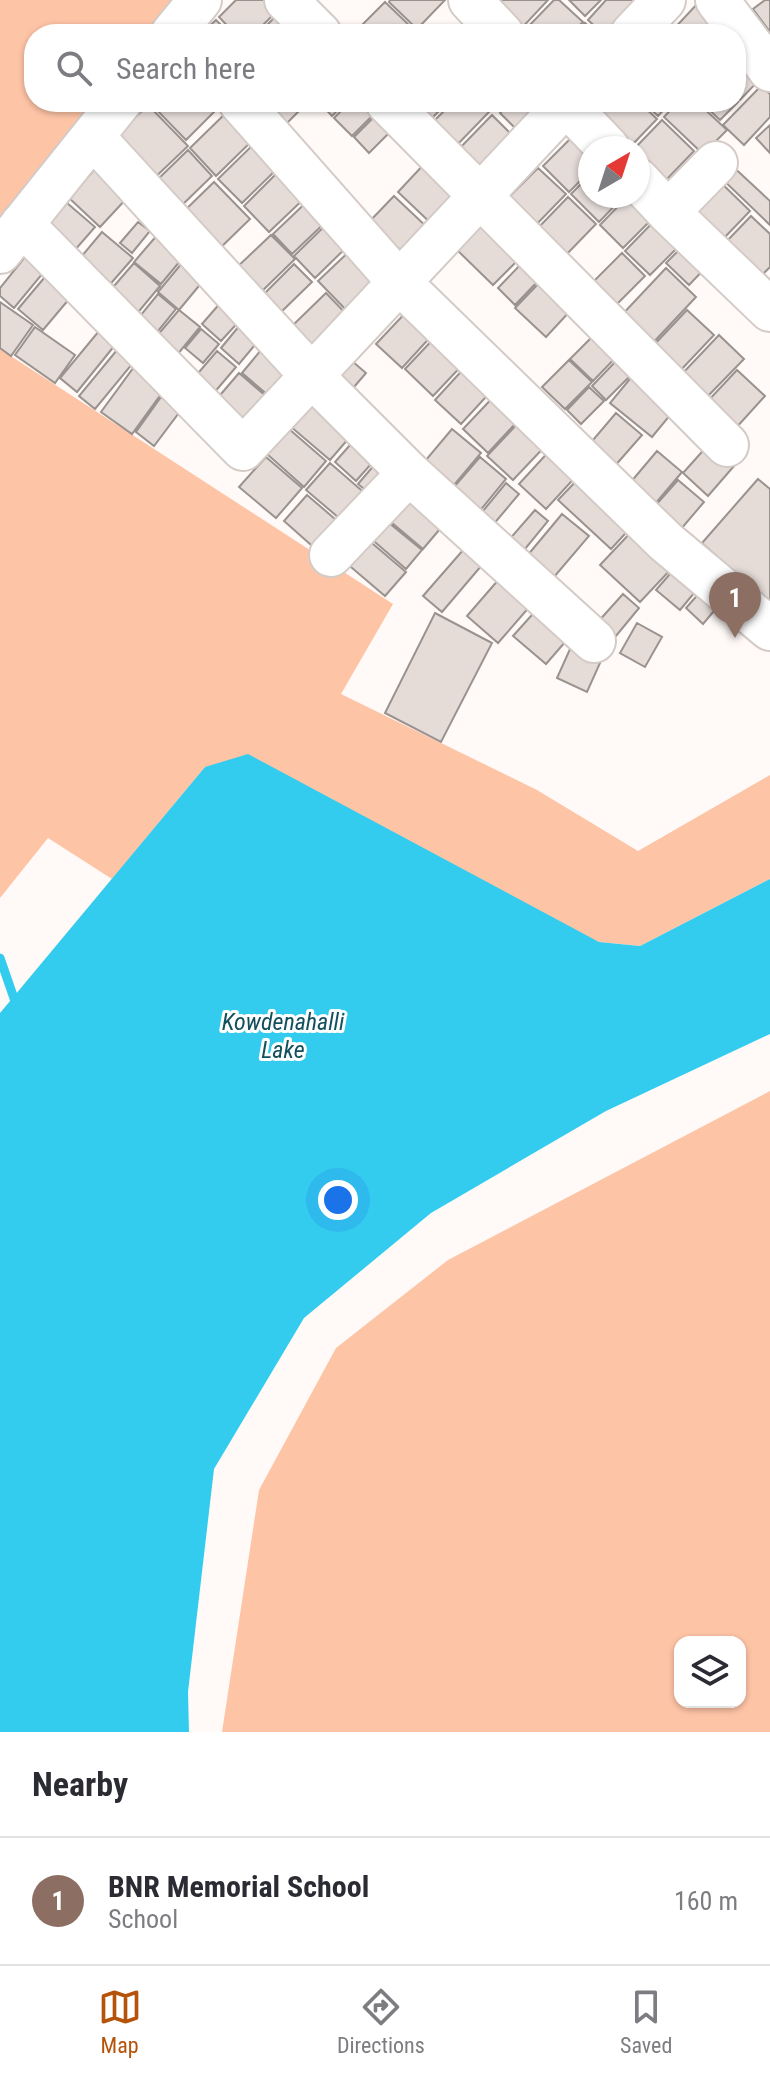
<!DOCTYPE html>
<html lang="en">
<head>
<meta charset="utf-8">
<style>
  :root { --surface:#fff; --page:#f7f7f7; --text:#2b2b33; --muted:#7c7c81; --line:#e1e1e2; --accent:#b45309 }
  body { margin:0; font-family:"Roboto Condensed",sans-serif; background:var(--page); color:var(--text) }
  .controls { position:absolute; right:24px; bottom:24px; display:grid; overflow:hidden; border-radius:16px; box-shadow:0 2px 6px #0004 }
  .controls button { width:72px; height:72px; display:grid; place-items:center; padding:0; border:0; border-bottom:2px solid var(--line); background:var(--surface); color:var(--text); font:40px sans-serif }
  .compass { position:absolute; left:578px; top:136px; width:72px; height:72px; border-radius:50%; background:var(--surface); box-shadow:0 2px 6px #0004; rotate:39deg }
  .you { position:absolute; left:338px; top:1200px; width:28px; height:28px; margin:-20px; border:6px solid #fff; border-radius:50%; background:#1a73e8; box-shadow:0 0 0 12px #1a73e833 }
  .badge { display:grid; place-items:center; width:52px; height:52px; border-radius:50%; background:var(--accent); color:#fff; font-size:26px; font-weight:700 }
  .pin { position:absolute; translate:-50% -66px; filter:drop-shadow(0 2px 4px #0008) }
  .pin::after { content:''; position:absolute; top:42px; width:28px; height:24px; background:inherit; clip-path:polygon(0 0,100% 0,50% 100%) }
  .list { margin:0; padding:0; list-style:none }
  h2 { display:flex; justify-content:space-between; align-items:center; height:104px; margin:0; padding:0 32px; font-size:34px }
  h2 small { font-size:26px; font-weight:400; color:var(--muted) }
  .list li { display:grid; grid-template-columns:52px 1fr auto; gap:24px; align-items:center; box-sizing:border-box; height:128px; padding:0 32px; border-top:2px solid var(--line) }
  .list b { display:block; font-size:30px; white-space:nowrap }
  .list p { margin:0; font-size:26px; white-space:nowrap; color:var(--muted) }
  .list em { font-size:26px; font-style:normal; color:var(--muted) }
  .icon { flex:none; width:44px; height:44px; fill:none; stroke:currentColor; stroke-width:2; stroke-linecap:round; stroke-linejoin:round }
  .map { position:relative; flex:none; width:770px; height:1732px; overflow:hidden }
  .search { position:absolute; background:var(--surface); box-shadow:0 2px 6px #0004; left:24px; right:24px; top:24px; height:88px; display:flex; align-items:center; gap:20px; box-sizing:border-box; padding:0 28px; border-radius:32px; color:var(--muted); font-size:30px }
  .sheet { height:232px; background:var(--surface) }
  nav { display:flex; justify-content:space-around; align-items:center; box-sizing:border-box; height:112px; border-top:2px solid var(--line); background:var(--surface); font-size:22px; color:var(--muted) }
  nav a { display:grid; justify-items:center; gap:4px }
  nav .on { color:var(--accent) }
  .map>svg:first-child { display:block }
  .green { fill:#fec4a6; fill-rule:evenodd }
  .water { fill:#34ccee }
  .lines { fill:none; stroke-linecap:round; stroke-linejoin:round }
  .stream { stroke:#34ccee; stroke-width:9 }
  .building { fill:#e5dcd8; stroke:#9a928e; stroke-width:2 }
  .minor-casing { stroke:#d4cbc7; stroke-width:46 }
  .minor { stroke:#fff; stroke-width:42 }
  .labels { text-anchor:middle; stroke-width:6; stroke-linejoin:round; paint-order:stroke }
  .water-label { font-size:24px; font-style:italic; fill:#13505e; stroke:#fff }
</style>
</head>
<body>
<div class="map">
<svg width="770" height="1732" viewBox="0 0 770 1732">
  <rect width="100%" height="100%" fill="#fffaf7"/>
  <path class="green" d="M0,0H183L155,34H34V102H100L4,219L0,215Z
    M0,349L393,604L341,694L537,790L638,851L770,775V879L640,946L599,942L205,767L112,879L48,838L0,898Z
    M770,1091V1732H222L259,1490L336,1348L448,1260ZM740,1642V1702H680V1642Z"/>
  <path class="water" d="M248,754L599,942L640,946L770,879V1034L606,1111L431,1213L304,1318L214,1469L188,1692L189,1732H0V1013L205,767Z"/>
  <g class="lines">
    <path class="stream" d="M0,958L17,1007"/>
  </g>
  <path class="building" d="M236,0H270L279,9L254,34H235L219,17Z
    M390,0H445L417,29L389,2Z
    M497,0H548L518,32Z
    M554,0H559L583,22L571,34H521Z
    M569,0H601L585,16Z
    M606,0H657L625,34H603L588,20Z
    M765,0H770V32L753,9Z
    M385,2L412,28L405,34H353Z
    M699,2L716,19L702,34H669Z
    M281,11L303,34H258Z
    M216,20L230,34H201Z
    M585,23L597,34H575Z
    M743,57L761,78L740,100L736,97V64Z
    M761,86L770,94V117L744,145L723,125Z
    M736,101L738,102L720,120L701,102Z
    M213,102L218,108L186,140L150,103Z
    M278,102H308L287,123L272,108Z
    M319,102H346L332,116Z
    M350,102H380L383,105L352,136L334,118Z
    M408,102H448L428,122Z
    M453,102H480L489,112L454,148L430,125Z
    M511,102H558L525,138L500,113Z
    M606,102H639L657,119L631,146L596,113Z
    M643,102H671L658,116Z
    M678,102H697L727,130L703,154L664,117Z
    M148,105L188,146L148,184L109,143Z
    M384,107L400,122L369,153L354,137Z
    M230,109L257,136L216,176L190,148Z
    M492,115L520,143L484,180L456,152Z
    M662,120L694,151L666,180L638,153V148H635Z
    M770,125V153L756,138Z
    M581,128L590,148V171L569,192L543,166Z
    M259,139L283,163L242,203L218,179Z
    M188,150L212,176L178,209L153,184Z
    M427,161L466,198L437,229L398,192Z
    M728,162L770,201V225L717,174Z
    M284,166L310,193L269,232L244,206Z
    M538,168L566,194L530,231L503,203Z
    M95,169L127,198L100,227L69,198Z
    M590,175V196H624L599,222L571,194Z
    M714,176L750,211L724,238L687,204Z
    M214,182L250,219L214,254L178,217Z
    M314,195L333,215L292,254L273,234Z
    M394,196L430,230L406,255L369,222Z
    M628,196L659,212L623,248L600,225Z
    M568,197L596,224L565,256L537,229Z
    M67,203L95,227L67,259L39,236Z
    M661,214L686,239L650,275L625,251Z
    M751,216L770,234V267L762,275L726,242Z
    M334,217L355,239L315,278L294,256Z
    M484,219L522,256L493,285L455,248Z
    M138,222L150,231L132,253L120,243Z
    M102,232L133,258L106,289L76,263Z
    M159,233L185,255L161,284L134,262Z
    M271,235L295,259L258,295L234,270Z
    M687,242L710,263L689,285L666,263Z
    M356,245L390,279L352,316L318,281Z
    M29,252L48,267L14,308L0,296V288Z
    M622,253L645,276L611,310L588,287Z
    M134,263L160,286L135,316L108,293Z
    M182,263L203,281L179,310L158,292Z
    M522,263L539,280L515,305L498,288Z
    M294,264L312,282L278,315L261,297Z
    M666,268L696,297L649,347L619,318Z
    M50,271L75,292L43,330L18,309Z
    M542,280L572,309L546,337L515,308Z
    M326,293L353,321L318,355L291,327Z
    M158,294L176,309L154,336L136,321Z
    M222,301L242,318L221,341L202,324Z
    M0,302L33,325L11,356L0,348Z
    M410,308L435,332L402,368L376,344Z
    M179,310L200,327L177,355L156,337Z
    M687,310L714,335L678,373L651,348Z
    M240,325L259,340L239,364L221,348Z
    M35,327L75,355L55,383L15,355Z
    M201,329L219,344L203,363L185,348Z
    M599,330L621,352L593,381L570,359Z
    M99,331L115,345L77,392L60,378Z
    M439,333L468,359L433,396L405,369Z
    M719,335L744,359L706,398L681,375Z
    M266,344L293,367L269,396L242,373Z
    M117,350L133,363L95,409L79,396Z
    M217,351L236,367L213,394L194,378Z
    M620,357L634,372L606,400L592,386Z
    M569,360L592,382L565,409L542,387Z
    M352,361L366,373L348,394L334,382Z
    M469,363L495,387L461,424L435,400Z
    M134,367L164,390L132,434L101,412Z
    M737,370L765,396L735,429L707,402Z
    M239,373L274,403L250,431L215,401Z
    M634,374L676,408L652,437L610,403Z
    M589,387L604,401L581,424L567,410Z
    M500,390L525,413L488,453L463,429Z
    M161,397L181,410L154,446L136,432Z
    M316,397L355,431L330,460L290,426Z
    M616,413L642,435L613,468L587,447Z
    M524,417L550,441L513,480L487,456Z
    M289,429L326,461L304,487L267,454Z
    M452,429L481,453L449,491L420,467Z
    M358,436L379,455L356,481L335,462Z
    M709,444L734,466L708,496L683,473Z
    M553,447L580,472L546,509L519,484Z
    M657,451L682,472L655,504L630,483Z
    M382,456L377,500L358,484Z
    M266,457L302,488L276,518L239,487Z
    M480,457L506,479L474,518L447,495Z
    M330,463L368,496L345,523L306,490Z
    M582,475L634,524L611,549L558,500Z
    M758,479L770,489V604L702,543Z
    M678,480L704,502L681,529L655,506Z
    M506,483L519,494L487,532L474,522Z
    M408,491L445,523L423,549L385,517Z
    M307,495L342,525L319,552L284,521Z
    M535,510L548,521L516,560L502,548Z
    M562,514L589,536L548,584L522,562Z
    M383,518L422,550L406,569L368,536Z
    M634,529L673,567L640,602L600,565Z
    M366,538L406,572L385,596L345,562Z
    M464,549L482,565L442,612L423,596Z
    M676,567L699,587L680,610L656,590Z
    M500,578L531,605L498,643L467,616Z
    M702,590L719,605L703,624L686,608Z
    M623,594L639,608L606,648L588,633Z
    M540,606L572,634L546,664L513,636Z
    M435,613L492,643L441,742L385,713Z
    M637,623L662,637L645,667L620,653Z
    M570,649L600,663L587,692L557,678Z"/>
  <g class="lines">
    <defs>
      <path id="minor" d="M286,0L320,34
        M470,0L502,34
        M717,0L770,70
        M172,34L200,0
        M632,34L664,0
        M240,102L399,282L666,542L770,629
        M387,102L727,445
        M564,102L608,148
        M93,137L311,375L409,473L594,641
        M638,180L668,212L770,310
        M668,212L716,163
        M22,224L243,449L568,102
        M0,252L120,102
        M331,555L409,473"/>
    </defs>
    <use href="#minor" class="minor-casing"/>
    <use href="#minor" class="minor"/>
  </g>
  <g class="labels">
    <g class="water-label">
      <text x="283" y="1030">Kowdenahalli<tspan x="283" dy="28">Lake</tspan></text>
    </g>
  </g>
</svg>
<div class="controls">
<button><svg class="icon" aria-label="layers" viewBox="0 0 24 24"><path d="M12 4l9 5-9 5-9-5zM3 14l9 5 9-5"/></svg></button>
</div>
<svg class="compass" viewBox="-18 -18 36 36"><path d="M0-13l5 13h-10z" fill="#e53935"/><path d="M0 13l5-13h-10z" fill="#7c7c81"/></svg>
<div class="you"></div>
<div class="pin badge" style="left:735px;top:638px;background:#8d6e63">1</div>
<div class="search"><svg class="icon" aria-label="search" viewBox="0 0 24 24"><circle cx="10" cy="10" r="6"/><path d="M15 15l6 6"/></svg>Search here</div>
</div>
<section class="sheet">
<h2>Nearby<small></small></h2>
<ul class="list">
<li><span class="badge" style="background:#8d6e63">1</span><div><b>BNR Memorial School</b><p>School</p></div><em>160 m</em></li>
</ul>
</section>
<nav>
<a class="on"><svg class="icon" aria-label="map" viewBox="0 0 24 24"><path d="M3 6l6-2 6 2 6-2v14l-6 2-6-2-6 2zM9 4v14M15 6v14"/></svg>Map</a>
<a><svg class="icon" aria-label="directions" viewBox="0 0 24 24"><path d="M12 3l9 9-9 9-9-9zM9 14v-3h6M13 9l2 2-2 2"/></svg>Directions</a>
<a><svg class="icon" aria-label="saved" viewBox="0 0 24 24"><path d="M7 4h10v16l-5-4-5 4z"/></svg>Saved</a>
</nav>
</body>
</html>
